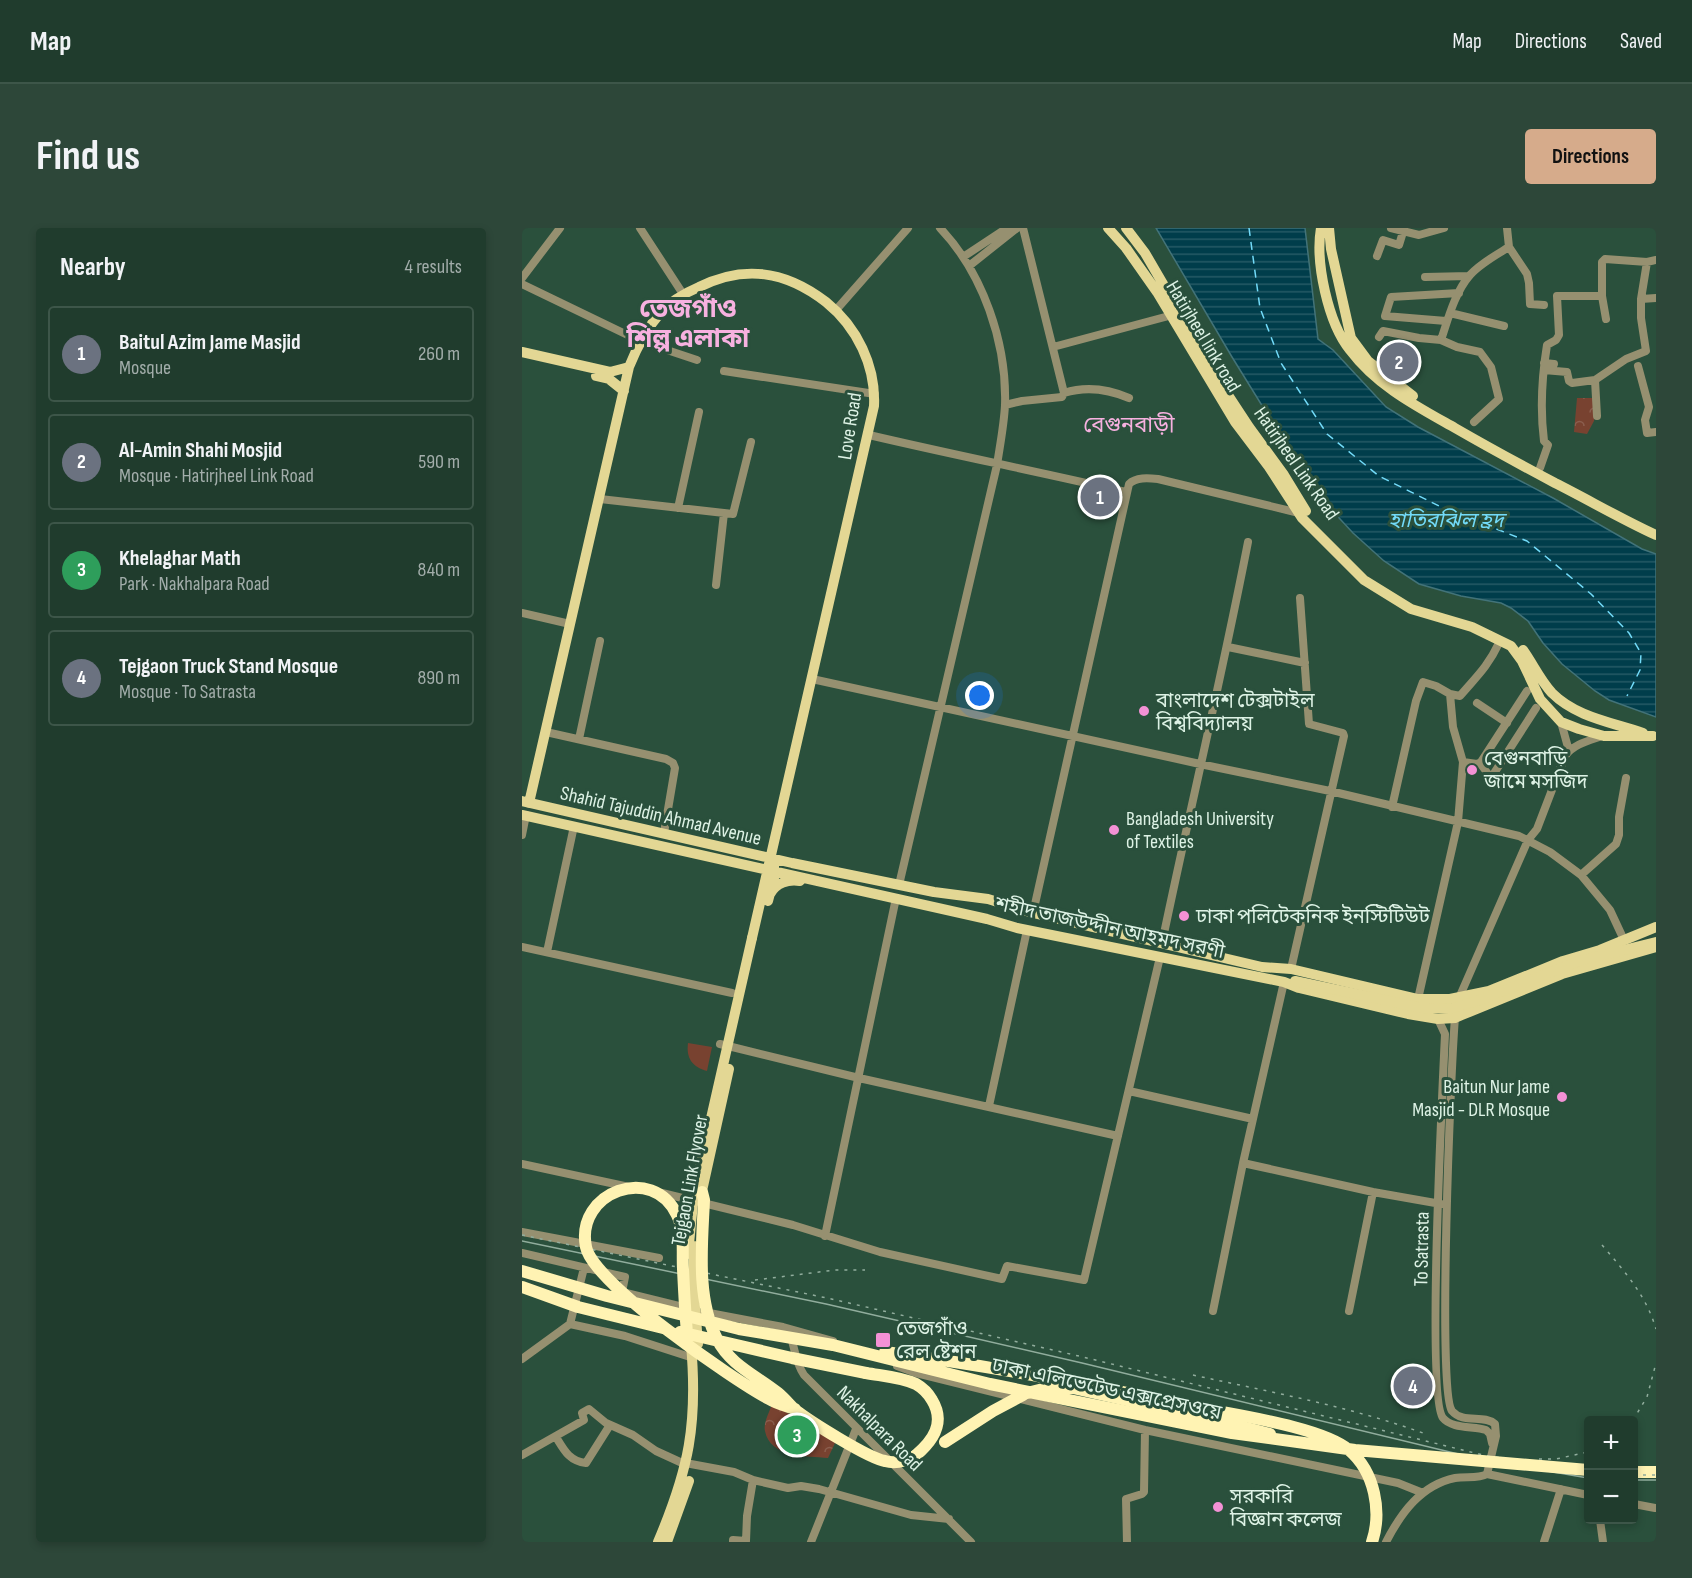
<!DOCTYPE html>
<html lang="en">
<head>
<meta charset="utf-8">
<style>
  :root { --surface:#203c2d; --page:#2d4739; --text:#f1f3f6; --muted:#a2adaa; --line:#3d5649; --accent:#d6ab8b }
  body { margin:0; font-family:"Sofia Sans Condensed","Noto Sans Bengali",sans-serif; background:var(--page); color:var(--text) }
  .controls { position:absolute; right:18px; bottom:18px; display:grid; overflow:hidden; border-radius:6px; box-shadow:0 3px 9px #0003 }
  .controls button { width:54px; height:54px; display:grid; place-items:center; padding:0; border:0; border-bottom:2px solid var(--line); background:var(--surface); color:var(--text); font:30px sans-serif }
  .you { position:absolute; left:458px; top:468px; width:21px; height:21px; margin:-15px; border:4px solid #fff; border-radius:50%; background:#1a73e8; box-shadow:0 0 0 9px #1a73e833 }
  .badge { display:grid; place-items:center; width:39px; height:39px; border-radius:50%; background:var(--accent); color:#fff; font-size:20px; font-weight:700 }
  .pin { position:absolute; translate:-50% -50%; border:3px solid #fff; box-shadow:0 2px 6px #0006 }
  .list { margin:0; padding:0; list-style:none }
  h2 { display:flex; justify-content:space-between; align-items:center; height:78px; margin:0; padding:0 24px; font-size:26px }
  h2 small { font-size:20px; font-weight:400; color:var(--muted) }
  .list li { display:grid; grid-template-columns:39px 1fr auto; gap:18px; align-items:center; box-sizing:border-box; height:96px; margin:0 12px 12px; padding:0 12px; border:2px solid var(--line); border-radius:6px }
  .list b { display:block; font-size:22px; white-space:nowrap }
  .list p { margin:0; font-size:20px; white-space:nowrap; color:var(--muted) }
  .list em { font-size:20px; font-style:normal; color:var(--muted) }
  .map { position:relative; flex:none; width:1134px; height:1314px; overflow:hidden; border-radius:6px }
  header { display:flex; align-items:center; gap:36px; box-sizing:border-box; height:84px; padding:0 30px; background:var(--surface); border-bottom:2px solid var(--line) }
  header strong { font-size:28px }
  nav { display:flex; gap:33px; margin-inline-start:auto; font-size:21px }
  .intro { display:flex; align-items:center; justify-content:space-between; box-sizing:border-box; height:144px; padding:0 36px }
  h1 { margin:0; font-size:42px }
  .button { padding:15px 27px; border-radius:6px; background:var(--accent); color:#111; font-size:21px; font-weight:700 }
  main { display:flex; gap:36px; padding:0 36px }
  aside { flex:1; background:var(--surface); border-radius:6px; box-shadow:0 3px 9px #0003 }
  .map>svg:first-child { display:block }
  .grass { fill:#784230 }
  .park { fill:url(#park-crowns) }
  .water { fill:url(#water-rules); stroke:#427379; stroke-width:1.5 }
  .lines { fill:none; stroke-linecap:round; stroke-linejoin:round }
  .ferry { stroke:#72dbf9; stroke-width:1.5; stroke-dasharray:8 6; stroke-linecap:butt }
  .minor { stroke:#969070; stroke-width:8 }
  .major { stroke:#e3d794; stroke-width:10 }
  .highway { stroke:#fff3b3; stroke-width:12 }
  .tram { stroke:#91ad9d; stroke-width:1.5 }
  .rail { stroke:#91ad9d; stroke-width:1.5; stroke-dasharray:3 6; stroke-linecap:butt }
  .major-bridge { stroke:#e3d794; stroke-width:10 }
  .highway-bridge { stroke:#fff3b3; stroke-width:12 }
  .poi-dot { fill:#f391d5; stroke:#2a503c; stroke-width:2 }
  .labels { text-anchor:middle; stroke-width:6; stroke-linejoin:round; paint-order:stroke }
  .street-label { font-size:20px; fill:#ddf2e5; stroke:#2a503c }
  .poi-label { font-size:20px; fill:#ddf2e5; stroke:#2a503c; text-anchor:start }
  .water-label { font-size:21px; font-style:italic; fill:#72dbf9; stroke:#2a503c }
  .quarter-label { font-size:22px; fill:#f7b1e0; stroke:#2a503c }
  .district-label { font-size:26px; font-weight:bold; fill:#f7b1e0; stroke:#2a503c }
</style>
</head>
<body>
<header>
<strong>Map</strong>
<nav><a>Map</a><a>Directions</a><a>Saved</a></nav>
</header>
<div class="intro"><h1>Find us</h1><a class="button">Directions</a></div>
<main>
<aside>
<h2>Nearby<small>4 results</small></h2>
<ul class="list">
<li><span class="badge" style="background:#6b7280">1</span><div><b>Baitul Azim Jame Masjid</b><p>Mosque</p></div><em>260 m</em></li>
<li><span class="badge" style="background:#6b7280">2</span><div><b>Al-Amin Shahi Mosjid</b><p>Mosque · Hatirjheel Link Road</p></div><em>590 m</em></li>
<li><span class="badge" style="background:#2e9e5b">3</span><div><b>Khelaghar Math</b><p>Park · Nakhalpara Road</p></div><em>840 m</em></li>
<li><span class="badge" style="background:#6b7280">4</span><div><b>Tejgaon Truck Stand Mosque</b><p>Mosque · To Satrasta</p></div><em>890 m</em></li>
</ul>
</aside>
<div class="map">
<svg width="1134" height="1314" viewBox="0 0 1134 1314">
  <defs>
    <pattern id="park-crowns" width="20" height="18" patternUnits="userSpaceOnUse" patternTransform="scale(1.5)"><rect width="20" height="18" fill="#784230"/><path d="M2 6a3 3 0 1 1 6 0M12 15a3 3 0 1 1 6 0" fill="none" stroke="#8b5e4e"/></pattern>
    <pattern id="water-rules" width="6" height="5" patternUnits="userSpaceOnUse" patternTransform="scale(1.5)"><rect width="6" height="5" fill="#003d4b"/><path d="M0 2.5h6" fill="none" stroke="#255a65"/></pattern>
  </defs>
  <rect width="100%" height="100%" fill="#2a503c"/>
  <path class="grass" d="M166,815L190,819L185,843C170,839 164,830 166,815Z"/>
  <path class="park" d="M1055,170H1074L1072,193L1065,206L1052,204Z
    M250,1176L314,1213L306,1230C285,1228 248,1230 243,1203C241,1195 248,1183 250,1176Z"/>
  <path class="water" d="M634,0H783L796,111L811,122L864,179L896,199L1031,270L1120,321L1134,326V489L1087,472L1073,463L1040,436L1021,415L1006,393L989,380L979,375L939,368L897,356L862,333L831,305L794,265L710,129Z"/>
  <g class="lines">
    <path class="ferry" d="M727,0L738,80L759,135L805,206L857,248L921,280L1005,313L1069,366L1107,405L1119,425L1118,442L1105,468"/>
    <path class="minor" d="M118,0L161,66
      M869,0L897,7L922,0
      M985,0L987,19L1005,46L1007,55L1008,76L1022,77
      M855,28L861,12L877,17L881,4
      M441,29L485,0
      M447,38L495,0
      M903,49L947,48
      M0,50L38,0
      M0,56L118,113L175,132
      M1080,68L1084,91
      M1119,71L1134,70
      M314,82L386,0
      M928,85L982,98
      M924,93L863,88L869,69L937,65
      M857,109L861,103L897,110L919,112L935,119L958,124L969,139L977,171L952,194
      M919,112C926,91 933,64 948,47C959,35 974,27 987,19
      M531,119L643,89
      M1022,135L1032,136
      M1116,138L1127,179L1123,192L1125,205L1134,204
      M1022,142L1045,144L1047,153L1050,155L1073,152L1104,131L1124,123L1119,90V71L1125,34
      M202,143L353,166
      M1073,152L1075,188
      M542,165C564,158 586,161 607,170
      M483,177L500,173L540,169L542,165L501,0
      M347,207C432,227 518,244 604,264
      M1018,240L1026,217L1022,213C1018,182 1020,148 1025,117L1034,112L1037,107L1035,68H1080V34L1083,31L1125,34L1134,32
      M78,271L211,286L229,214
      M156,280L177,184
      M194,357L202,285
      M0,385L48,396
      M706,419L783,435
      M290,451L678,536L808,563L997,608L1028,624L1059,647L1088,682L1102,712
      M928,466L938,468C955,448 965,440 977,415
      M955,475L985,495
      M1039,494L1047,523
      M24,504L144,531L151,535L153,540L142,605
      M57,511L78,413
      M941,534L955,536L959,534L1005,463
      M958,535L969,550L1014,480
      M870,579L894,473L901,454L914,458L928,466L931,499L941,534L936,594L896,771
      M0,607L4,587
      M1059,647L1094,616L1097,607V589L1104,550
      M377,657L475,237C478,217 482,197 483,177C485,115 461,45 418,0
      M511,685L607,256C614,249 626,250 636,251L777,285
      M640,715C668,581 700,448 726,314
      M0,719L210,765
      M25,724L52,598
      M769,741L822,508L821,505L787,496L778,370
      M937,770L1006,612L1015,601L1043,528C1052,516 1066,513 1080,508
      M933,790C929,836 915,1164 930,1183C941,1196 962,1186 973,1196L974,1208L965,1246
      M916,791L923,806C921,853 904,1170 921,1190C930,1201 951,1198 964,1202L968,1206L970,1215
      M198,816L337,850L596,908
      M607,863L731,891
      M467,878L505,702
      M721,935L851,964L919,976
      M0,936L107,959
      M140,965L271,997L358,1024L480,1051L485,1038L562,1052L638,729
      M0,1004L137,1030
      M303,1008L374,670
      M0,1025L103,1049L100,1064L165,1080
      M691,1083L721,935L762,754
      M827,1083L851,964
      M182,1084L261,1099L311,1113
      M48,1096L62,1040
      M269,1109C273,1122 274,1136 282,1147L449,1314
      M0,1131L48,1096L103,1108L168,1129
      M375,1138L394,1145L623,1202L876,1255L901,1265
      M34,1209C42,1222 47,1233 64,1235L88,1197
      M0,1227L62,1192L60,1185L67,1181L84,1195L111,1207L134,1223L158,1234L212,1244L231,1252L266,1260L279,1258L297,1261L389,1287L427,1291
      M965,1246L1066,1267
      M1112,1276L1133,1280
      M1078,1292L1081,1314
      M211,1314V1312L224,1313L225,1288L231,1252
      M289,1314L334,1201
      M605,1314L604,1271L620,1266L622,1264L623,1202
      M864,1314C879,1285 899,1257 933,1250C944,1248 956,1251 965,1246
      M1022,1314L1039,1261"/>
    <path class="major" d="M586,0L604,20L635,64L713,194L747,239L780,290L842,352L889,381L950,399L989,418L1000,433L1018,471L1039,494L1057,501L1082,508H1131
      M604,0L623,25L704,164L727,199L762,247L784,283
      M799,0C793,34 806,95 828,122C855,158 894,178 933,200C966,219 999,237 1033,255C1067,272 1099,291 1134,307
      M807,0L809,21L829,110L846,133L891,168
      M0,124L88,144L107,139
      M74,148L87,151L102,163
      M1001,422C1011,436 1018,452 1030,465C1054,489 1089,494 1121,505
      M0,573L270,635L412,664L466,671L511,685L740,739L769,741L896,771H928L967,763L1041,733L1078,722L1134,699
      M7,575L107,139C115,119 125,100 139,84C150,72 163,65 177,59C223,36 264,43 304,74C335,99 354,138 352,178L230,710
      M0,587L465,691L495,700L762,754L777,760L886,786L916,791L933,790L937,771
      M248,666C254,655 266,651 278,653
      M246,673L252,650V638
      M933,785V790L940,787L1040,746L1134,719"/>
    <path class="highway" d="M344,1145C361,1148 379,1149 394,1156C401,1160 406,1165 410,1172C424,1195 411,1213 393,1228
      M505,1165L525,1160H551L697,1193L748,1206
      M1112,1244H1134"/>
    <path class="tram" d="M0,1013L304,1076L560,1135L961,1232L1066,1250
      M1112,1252H1134"/>
    <path class="rail" d="M0,1007L305,1070L561,1129L961,1227L1066,1244
      M1080,1017C1103,1044 1124,1067 1134,1101
      M233,1052L313,1042H343
      M671,1147C748,1164 826,1178 901,1205
      M1111,1192L1125,1169L1134,1135
      M1017,1231H1034L1066,1224
      M1112,1247H1134"/>
    <path class="major-bridge" d="M773,753L900,780L927,781L955,773L1057,733L1134,714
      M178,972L207,841
      M172,1018V1064L176,1116
      M166,1026L172,965L230,710
      M136,1314C167,1241 176,1196 169,1116
      M145,1314L167,1253"/>
    <path class="highway-bridge" d="M180,964L182,972C180,1017 174,1070 195,1111C208,1137 235,1148 256,1165C262,1170 267,1176 272,1181C287,1193 346,1230 363,1233C374,1236 384,1233 393,1228
      M0,1043L85,1068L217,1101L311,1117L468,1156L710,1205L833,1222L1066,1242
      M0,1059L56,1079L141,1100
      M158,1104L270,1130L344,1145
      M165,1105C163,1083 162,1062 161,1041C160,1023 163,1003 155,987C131,935 53,964 64,1019C71,1055 211,1152 247,1171C255,1176 264,1178 273,1181
      M363,1124C471,1138 577,1159 684,1181C720,1188 801,1200 827,1222C853,1244 860,1284 850,1314
      M423,1214L471,1183L501,1167"/>
  </g>
  <g class="poi-dot">
    <circle cx="622" cy="483" r="6"/>
    <circle cx="950" cy="542" r="6"/>
    <circle cx="592" cy="602" r="6"/>
    <circle cx="662" cy="688" r="6"/>
    <circle cx="1040" cy="869" r="6"/>
    <rect x="353" y="1104" width="16" height="16" rx="3"/>
    <circle cx="696" cy="1279" r="6"/>
  </g>
  <g class="labels">
    <g class="street-label">
      <text transform="translate(682 108) rotate(59)" y="7">Hatirjheel link road</text>
      <text transform="translate(327 198) rotate(-81)" y="7">Love Road</text>
      <text transform="translate(775 235) rotate(55)" y="7">Hatirjheel Link Road</text>
      <text transform="translate(139 587) rotate(13)" y="7">Shahid Tajuddin Ahmad Avenue</text>
      <text transform="translate(588 699) rotate(12)" y="7">শহীদ তাজউদ্দীন আহমদ সরণী</text>
      <text transform="translate(167 952) rotate(-80)" y="7">Tejgaon Link Flyover</text>
      <text transform="translate(899 1021) rotate(-89)" y="7">To Satrasta</text>
      <text transform="translate(585 1160) rotate(12)" y="7">ঢাকা এলিভেটেড এক্সপ্রেসওয়ে</text>
      <text transform="translate(358 1200) rotate(45)" y="7">Nakhalpara Road</text>
    </g>
    <g class="poi-label">
      <text x="634" y="479">বাংলাদেশ টেক্সটাইল<tspan x="634" dy="23">বিশ্ববিদ্যালয়</tspan></text>
      <text x="962" y="537">বেগুনবাড়ি<tspan x="962" dy="23">জামে মসজিদ</tspan></text>
      <text x="604" y="597">Bangladesh University<tspan x="604" dy="23">of Textiles</tspan></text>
      <text x="674" y="695">ঢাকা পলিটেকনিক ইনস্টিটিউট</text>
      <text x="1028" y="865" text-anchor="end">Baitun Nur Jame<tspan x="1028" dy="23">Masjid - DLR Mosque</tspan></text>
      <text x="374" y="1107">তেজগাঁও<tspan x="374" dy="23">রেল ষ্টেশন</tspan></text>
      <text x="708" y="1275">সরকারি<tspan x="708" dy="23">বিজ্ঞান কলেজ</tspan></text>
    </g>
    <g class="water-label">
      <text x="924" y="299">হাতিরঝিল হ্রদ</text>
    </g>
    <g class="quarter-label">
      <text x="607" y="204">বেগুনবাড়ী</text>
    </g>
    <g class="district-label">
      <text x="166" y="89">তেজগাঁও<tspan x="166" dy="30">শিল্প এলাকা</tspan></text>
    </g>
  </g>
</svg>
<div class="controls">
<button>+</button>
<button>−</button>
</div>
<div class="you"></div>
<div class="pin badge" style="left:578px;top:269px;background:#6b7280">1</div>
<div class="pin badge" style="left:877px;top:134px;background:#6b7280">2</div>
<div class="pin badge" style="left:275px;top:1207px;background:#2e9e5b">3</div>
<div class="pin badge" style="left:891px;top:1158px;background:#6b7280">4</div>
</div>
</main>
</body>
</html>
